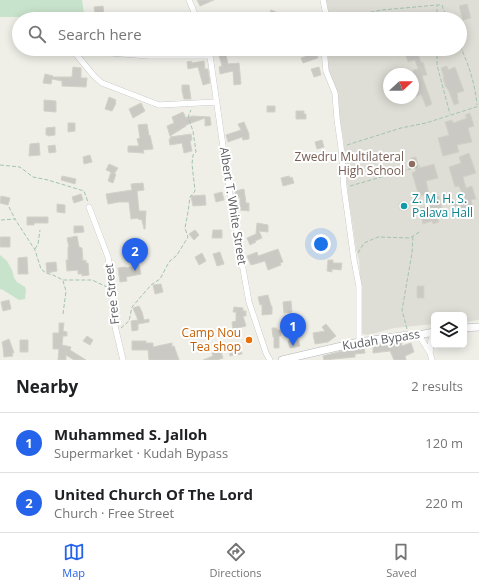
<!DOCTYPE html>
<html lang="en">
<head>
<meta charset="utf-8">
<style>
  :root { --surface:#fff; --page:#f6f6f6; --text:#202124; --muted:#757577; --line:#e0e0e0; --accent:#2563eb }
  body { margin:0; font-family:"Open Sans",sans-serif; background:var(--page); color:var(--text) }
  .controls { position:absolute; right:12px; bottom:12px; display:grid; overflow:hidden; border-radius:6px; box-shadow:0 2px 10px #0003 }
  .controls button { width:36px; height:36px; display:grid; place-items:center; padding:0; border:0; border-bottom:1px solid var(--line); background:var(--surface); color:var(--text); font:20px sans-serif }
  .compass { position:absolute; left:383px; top:68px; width:36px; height:36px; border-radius:50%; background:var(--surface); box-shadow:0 2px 10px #0003; rotate:68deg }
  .you { position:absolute; left:321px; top:244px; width:14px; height:14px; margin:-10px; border:3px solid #fff; border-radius:50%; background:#1a73e8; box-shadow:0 0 0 6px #1a73e833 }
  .badge { display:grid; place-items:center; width:26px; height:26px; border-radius:50%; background:var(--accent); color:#fff; font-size:13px; font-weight:700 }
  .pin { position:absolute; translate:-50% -33px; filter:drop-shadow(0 1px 2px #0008) }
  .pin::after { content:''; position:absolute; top:21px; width:14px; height:12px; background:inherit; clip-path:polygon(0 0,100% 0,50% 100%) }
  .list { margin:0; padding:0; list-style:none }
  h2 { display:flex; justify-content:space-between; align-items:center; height:52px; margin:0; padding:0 16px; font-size:17px }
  h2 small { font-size:13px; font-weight:400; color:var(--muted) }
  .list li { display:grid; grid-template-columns:26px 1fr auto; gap:12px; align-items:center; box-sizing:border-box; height:60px; padding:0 16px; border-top:1px solid var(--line) }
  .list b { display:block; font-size:15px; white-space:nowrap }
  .list p { margin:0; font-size:13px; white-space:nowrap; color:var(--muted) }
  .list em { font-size:13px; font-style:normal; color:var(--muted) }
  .icon { flex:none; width:22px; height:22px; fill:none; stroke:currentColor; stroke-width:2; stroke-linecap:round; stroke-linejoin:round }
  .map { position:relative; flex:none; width:479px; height:360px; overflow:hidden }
  .search { position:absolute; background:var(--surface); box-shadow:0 2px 10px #0003; left:12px; right:12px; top:12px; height:44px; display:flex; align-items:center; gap:10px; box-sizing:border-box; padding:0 14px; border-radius:22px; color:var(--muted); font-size:15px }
  .sheet { height:172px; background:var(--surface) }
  nav { display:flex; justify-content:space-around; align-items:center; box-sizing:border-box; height:56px; border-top:1px solid var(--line); background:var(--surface); font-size:11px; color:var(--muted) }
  nav a { display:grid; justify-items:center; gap:2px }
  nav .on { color:var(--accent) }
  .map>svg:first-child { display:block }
  .education { fill:#dfded6; fill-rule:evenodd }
  .green { fill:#c8e3cc }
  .building { fill:#cbc9c4; stroke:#d3d1c7 }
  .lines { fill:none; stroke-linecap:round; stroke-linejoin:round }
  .minor-casing { stroke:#b5b6ba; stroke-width:6 }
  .tertiary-casing { stroke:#b5b6ba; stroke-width:8 }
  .path { stroke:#a2c3b0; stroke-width:1; stroke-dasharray:4 2; stroke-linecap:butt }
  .minor { stroke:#fff; stroke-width:5.5 }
  .tertiary { stroke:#fff; stroke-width:7 }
  .education-dot { fill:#8d6e63; stroke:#fff; stroke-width:1.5 }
  .culture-dot { fill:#0f9aa8; stroke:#fff; stroke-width:1.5 }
  .food-dot { fill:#e8710a; stroke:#fff; stroke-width:1.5 }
  .labels { text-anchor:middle; stroke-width:4; stroke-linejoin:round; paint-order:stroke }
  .education-label { font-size:12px; fill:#785e54; stroke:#fff; text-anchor:end }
  .culture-label { font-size:12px; fill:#0d838f; stroke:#fff; text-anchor:start }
  .street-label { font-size:12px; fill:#5f6166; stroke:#fff }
  .food-label { font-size:12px; fill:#c56008; stroke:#fff; text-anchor:end }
</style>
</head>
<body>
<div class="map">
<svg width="479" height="360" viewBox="0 0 479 360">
  <rect width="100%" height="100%" fill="#efefe8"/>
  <path class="education" d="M325,0H479V320L464,322V315H434V324L394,328L368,335L362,334L360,331L361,289L359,260L356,249L353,227L348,195L343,136L328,68L327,49H460V19H328ZM389,74H413V98H389Z"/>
  <path class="green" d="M0,0H82L85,19H39L30,17H0Z
    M0,255L7,261L12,270L14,278L17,282L25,287L26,290L25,299L19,300L3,290L0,289Z"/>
  <path class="building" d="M197,0H214L200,6Z
    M467,4L471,18L463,20L459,6Z
    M103,6L104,15H95L94,7Z
    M271,10L276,12L275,14L279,19H275L268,16Z
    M225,50L228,64L239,63L241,84L234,85L233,71L220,74L219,67L222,66L218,52Z
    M410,51L412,55L418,53L421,63L423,62L427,75L422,76L432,104L426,107L421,94L416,97L413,91V70L418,69L415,60L408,62L405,53Z
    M316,53L318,58L303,63L301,58Z
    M191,61L192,63L204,61L205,69H208L210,83L203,85L198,67L188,69L187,62Z
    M447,66L448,70L455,67L464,91L457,93L458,97H457L459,103L454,105L448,89H447L445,85L443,78H444L441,68Z
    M73,67L81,68V78H87L86,87L62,86V81L52,79L51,84L43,83L45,74L53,76V77H72Z
    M319,67L321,75L314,77L311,69Z
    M182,85H189L191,99H184L182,91Z
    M109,97L116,100L115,103H116L112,111L105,109Z
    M44,100L56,101V112L44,111Z
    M141,103L145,111L133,118L129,109Z
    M267,106H275V112H267Z
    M296,111H304V114H306V119H296Z
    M183,112L186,118L192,116L210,117L211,125L205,126V118L186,125V126L170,136L167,126L174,123L172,117Z
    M470,113L474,126L468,128L472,142L457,145L459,152L443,156L438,138L449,135L445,122L452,120L453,123L467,118L465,115Z
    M244,122L249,134V139L243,140L242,137L228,142L226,135L241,130L238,124Z
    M68,123H75V131L68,132Z
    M147,124L149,136L150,135L153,149L143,150L144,153L128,152V146H139L137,139L140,138L138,125Z
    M55,127V135L48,136V135H46V128Z
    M191,134L192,140L190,141L192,151L184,153L182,143L170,145L169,139H171L170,137Z
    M322,140L324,147L317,149L315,142Z
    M39,143L40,155L29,156L30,144Z
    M55,145L56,152L49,153L48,146Z
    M469,153L476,173L463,177L466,188L472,186L476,199L471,200L474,212L468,213L467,211L457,215L452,202L464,198L459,186L455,187L449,167L461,163L459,157Z
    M90,155L92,162L84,164L83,157Z
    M416,157L419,168L434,164L438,178L426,181L429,194L419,196L412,173L416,171L411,158Z
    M109,164L118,168L114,174H116L113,183L108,181L111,172L106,170Z
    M62,176L76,179L75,184L61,180Z
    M289,176L290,178L292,177L294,183L283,186L281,178Z
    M143,183L144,190L137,191L139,211H146L145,229H144L142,220L138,219V218L131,219L129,202H119L108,204L106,194L132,190L131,184Z
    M244,189L246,203H249V211L240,210V198H239V197H236L235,191Z
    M222,192L224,200L216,202L214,194Z
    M81,194L83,200L74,203L72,197Z
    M205,195L206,205L193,206L191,196Z
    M1,196L10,198L8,205L0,203Z
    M439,196L442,208L435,210L439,222L433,224L432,221L423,224L419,208L428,206L427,199Z
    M399 206a5 5 0 1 1 10 0a5 5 0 1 1-10 0Z
    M57,204L65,205V213L57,212Z
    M27,217H48V223H34V225H27Z
    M257,223L268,225V232L259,231L262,238L255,241L256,242L250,245L247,238L256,234Z
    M74,226H83L84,232L74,233Z
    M195,230L199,235L194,240L189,234Z
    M213,230H222V238H212Z
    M77,236L79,247L82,248L83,261L86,260V263H88L89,275L82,276V274H78V270L67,271L66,260H68V247H69L67,238Z
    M0,237H10V247H0Z
    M278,249L283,262L280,263L281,265L268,270L265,261L251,265L247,256L257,252L258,256Z
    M220,252L224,264L217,266L213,254Z
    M202,253L206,261L199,265L195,257Z
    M27,257L28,274H18V258Z
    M328,260H333V263H342L341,270L332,269V272L327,271Z
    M56,262L57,271L47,273L46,263Z
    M139,265L141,274L126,277L127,281L120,282L118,268L126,267V268Z
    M161,284L163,292L155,294L153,285Z
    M417,286H424V298H417Z
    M268,295L271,306H272V314L262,315V304L260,305L258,297Z
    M9,300L11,309L3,311L1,302Z
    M291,301L292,312L284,313L283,302Z
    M139,306L142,312L144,320L149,319V322L138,324V330L132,331L131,321L138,320L133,308Z
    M234,307L243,308V311H246V316H243L246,326L233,329L232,322L236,321V312H233Z
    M59,323H64L63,331L67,332V336H63L62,345L71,347L70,350L86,360H74L66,355V360H58L59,349H53V333H59Z
    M326,324L336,336L328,342L315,344L313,333L325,331L322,327Z
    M272,328H277V330H281V336H279V348H274V337H273Z
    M87,336L93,340L90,345L83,341Z
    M298,338L300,346L290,348L288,341Z
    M9,339L14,353H12L13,356L4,357L3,347L2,342Z
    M20,340H28V352H20Z
    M132,341H146V343H153V347L172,343V347L174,346L179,360H149L148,350H132Z
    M401,341L402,346L411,343L414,352L405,356L406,360H394L390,351L373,353V345L382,344V346Z
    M240,344L242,354L230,356L229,346Z
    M358,347H364L365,353L355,354V357L324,360L323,356Z
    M219,351L220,353L221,352L223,358L217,360H203L213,356L212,353Z"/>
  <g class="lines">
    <defs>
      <path id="minor" d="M189,0L197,19
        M323,0L327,19
        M63,49L75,53H111L149,56H210
        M209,49L231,202L249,302L266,353L270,360
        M324,49L326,71L335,93L337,119L341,147L344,188L354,260L359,286V342
        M75,53L94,76L102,83L159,105L217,102
        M89,207L108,257L112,281L114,322L123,360
        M419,335L430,353L432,360
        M430,353L431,340L434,333"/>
      <path id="tertiary" d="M464,328L479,327
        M282,360L359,342L408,335H419L434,332"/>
    </defs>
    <use href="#minor" class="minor-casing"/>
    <use href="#tertiary" class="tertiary-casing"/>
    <path class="path" d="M335,19L382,10L437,5H442L447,19
      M437,19V6
      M460,46C469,65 475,84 477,105
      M437,49V65L450,114
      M347,145L401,128L426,123L479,106
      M0,165L20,167L33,177L48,180L84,191L88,202
      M350,186L420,166
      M9,207L15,219
      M1,220L15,219L35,250L41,269L46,273L53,275L63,280H92L107,287
      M35,249L38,244L40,230
      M358,253L364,243L378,237L410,238L421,231
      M63,314L66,291L63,281
      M121,328L129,321L132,307L151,285L160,279L169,262L177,255L188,237L185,228L188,212L190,197L195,191L192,164L193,155L196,152L193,131L188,117L191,110
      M407,329L402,310L412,253L413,236"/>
    <use href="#minor" class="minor"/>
    <use href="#tertiary" class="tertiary"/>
  </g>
  <circle class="education-dot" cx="412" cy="164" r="4"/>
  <circle class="culture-dot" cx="404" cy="206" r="4"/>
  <circle class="food-dot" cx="249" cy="340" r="4"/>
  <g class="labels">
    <g class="education-label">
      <text x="404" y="161">Zwedru Multilateral<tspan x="404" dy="14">High School</tspan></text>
    </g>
    <g class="culture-label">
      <text x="412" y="203">Z. M. H. S.<tspan x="412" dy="14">Palava Hall</tspan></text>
    </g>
    <g class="street-label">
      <text transform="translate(233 206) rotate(81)" y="4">Albert T. White Street</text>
      <text transform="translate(112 294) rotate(-96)" y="4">Free Street</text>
      <text transform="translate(381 340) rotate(-9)" y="4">Kudah Bypass</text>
    </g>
    <g class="food-label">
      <text x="241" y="337">Camp Nou<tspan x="241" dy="14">Tea shop</tspan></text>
    </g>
  </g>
</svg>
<div class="controls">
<button><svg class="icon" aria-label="layers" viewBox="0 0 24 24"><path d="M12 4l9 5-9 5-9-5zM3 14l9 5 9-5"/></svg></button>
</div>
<svg class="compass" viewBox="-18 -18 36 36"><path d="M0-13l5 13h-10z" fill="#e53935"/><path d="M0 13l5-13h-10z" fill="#757577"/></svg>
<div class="you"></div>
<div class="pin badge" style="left:293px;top:346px">1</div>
<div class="pin badge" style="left:135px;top:271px">2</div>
<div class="search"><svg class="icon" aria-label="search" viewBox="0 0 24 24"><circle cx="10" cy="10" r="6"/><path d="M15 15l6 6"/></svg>Search here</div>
</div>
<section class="sheet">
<h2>Nearby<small>2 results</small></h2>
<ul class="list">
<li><span class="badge">1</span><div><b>Muhammed S. Jalloh</b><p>Supermarket · Kudah Bypass</p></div><em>120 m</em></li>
<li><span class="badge">2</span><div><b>United Church Of The Lord</b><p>Church · Free Street</p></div><em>220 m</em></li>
</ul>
</section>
<nav>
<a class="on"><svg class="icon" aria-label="map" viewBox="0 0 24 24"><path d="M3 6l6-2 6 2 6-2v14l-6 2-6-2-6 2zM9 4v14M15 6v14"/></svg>Map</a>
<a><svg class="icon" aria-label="directions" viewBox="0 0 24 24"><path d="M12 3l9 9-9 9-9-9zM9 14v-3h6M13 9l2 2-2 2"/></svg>Directions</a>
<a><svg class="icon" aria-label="saved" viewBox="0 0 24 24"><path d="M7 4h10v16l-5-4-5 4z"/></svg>Saved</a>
</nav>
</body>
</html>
